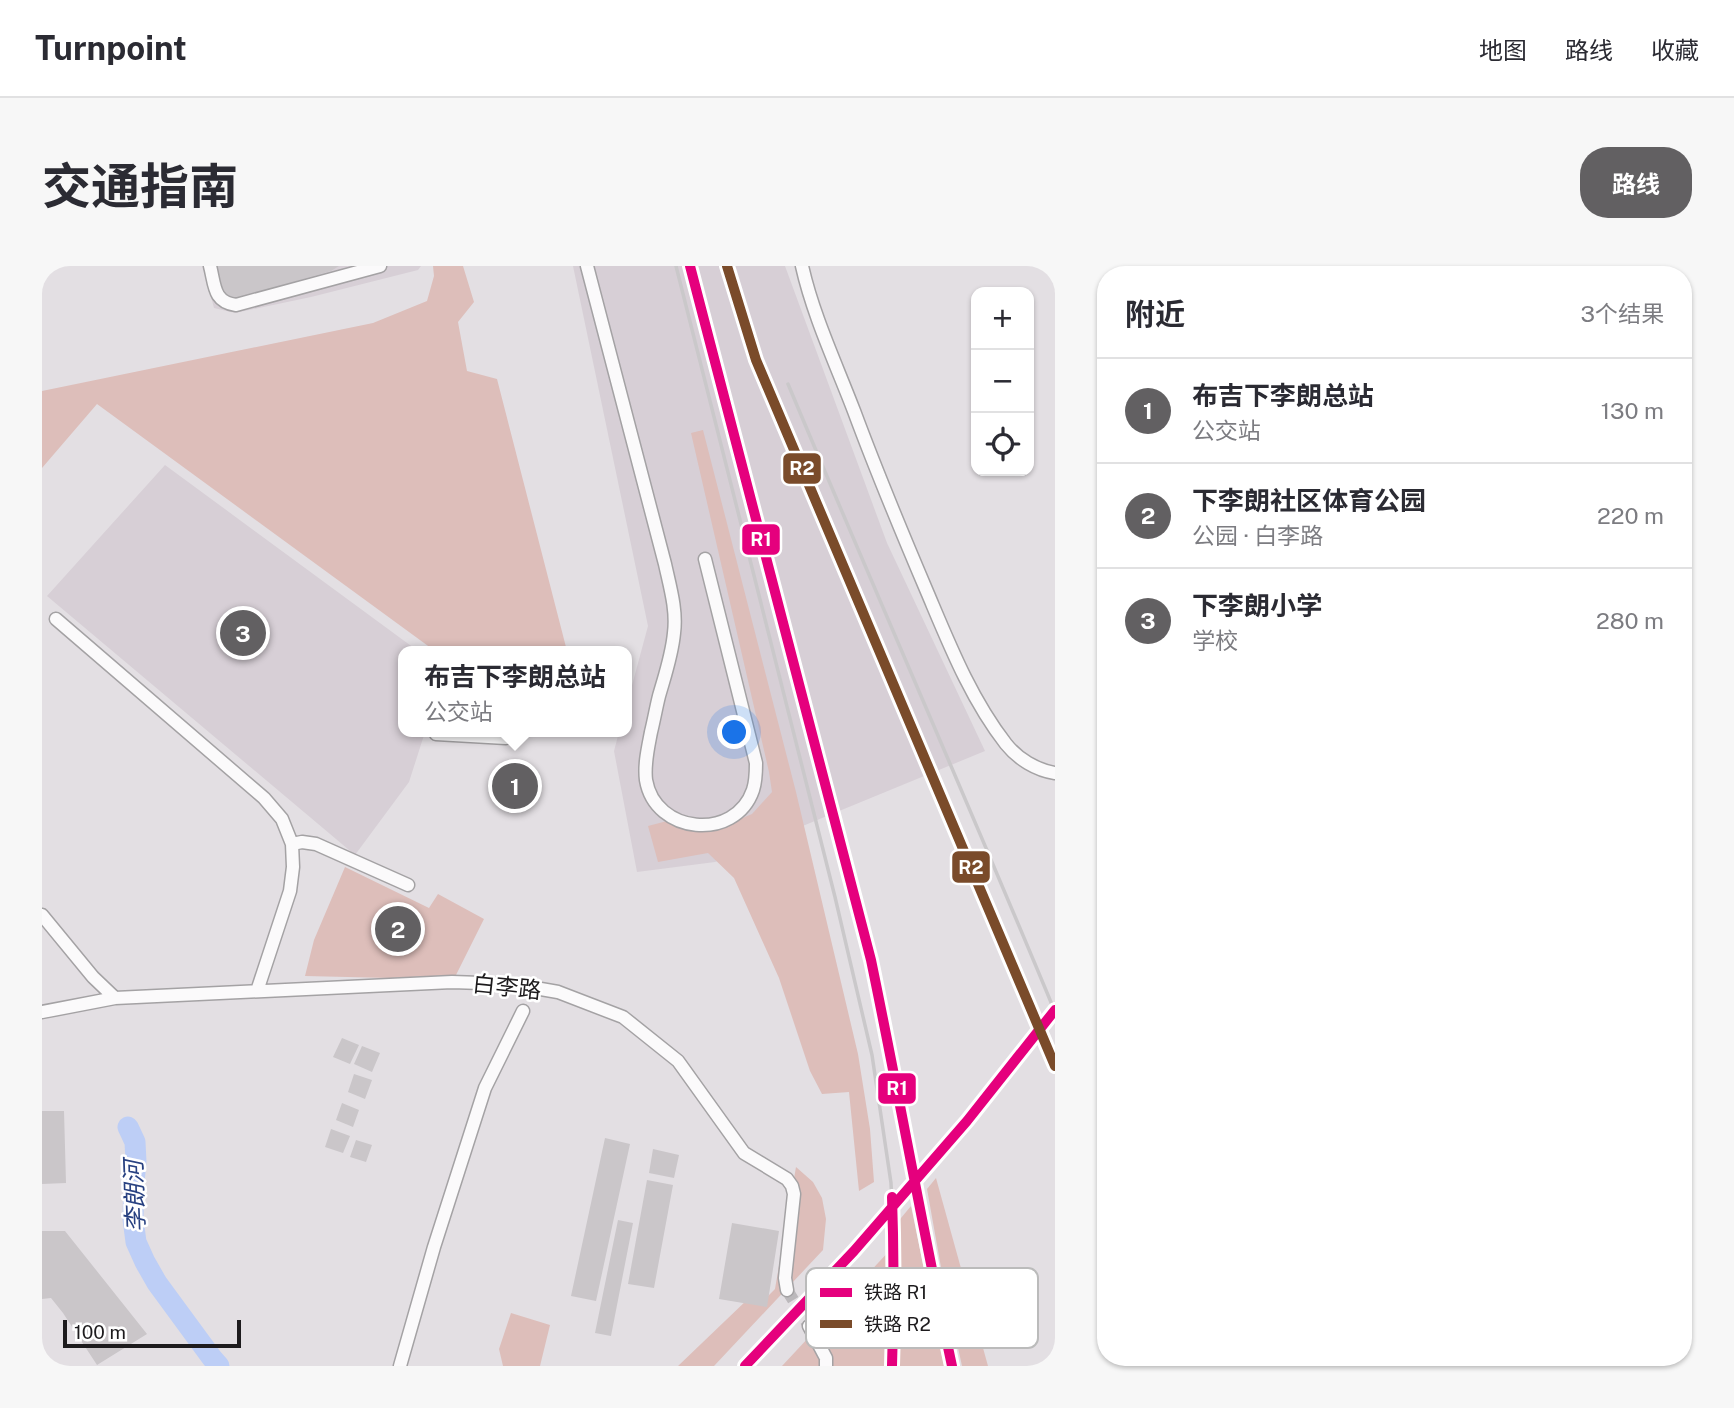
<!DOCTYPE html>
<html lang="zh">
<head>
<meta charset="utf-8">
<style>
  :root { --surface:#fff; --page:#f7f7f7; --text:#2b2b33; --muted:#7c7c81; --line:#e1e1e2; --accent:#626062 }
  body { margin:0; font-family:"Public Sans","Noto Sans SC",sans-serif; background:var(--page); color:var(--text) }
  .controls { position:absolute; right:21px; top:21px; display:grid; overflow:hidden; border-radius:14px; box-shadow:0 2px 5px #0004 }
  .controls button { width:63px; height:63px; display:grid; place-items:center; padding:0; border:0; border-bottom:2px solid var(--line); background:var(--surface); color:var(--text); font:35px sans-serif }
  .scale { position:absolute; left:21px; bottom:18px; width:178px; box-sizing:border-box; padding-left:7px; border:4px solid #1d1b1d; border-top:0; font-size:19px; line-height:24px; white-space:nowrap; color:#1d1b1d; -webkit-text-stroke:5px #fff; paint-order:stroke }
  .you { position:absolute; left:693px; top:467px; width:24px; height:24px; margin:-18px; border:5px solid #fff; border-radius:50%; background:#1a73e8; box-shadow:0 0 0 10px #1a73e833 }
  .badge { display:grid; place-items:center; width:46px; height:46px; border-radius:50%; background:var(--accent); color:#fff; font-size:23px; font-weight:700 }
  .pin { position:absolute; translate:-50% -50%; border:4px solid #fff; box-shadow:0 2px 7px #0006 }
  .popup { position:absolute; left:356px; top:380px; width:234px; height:91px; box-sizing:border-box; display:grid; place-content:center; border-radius:14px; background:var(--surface); filter:drop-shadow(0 2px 5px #0005); font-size:23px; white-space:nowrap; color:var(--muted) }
  .popup b { font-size:26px; color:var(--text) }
  .popup::after { content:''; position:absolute; left:50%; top:100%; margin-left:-14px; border:14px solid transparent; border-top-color:var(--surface) }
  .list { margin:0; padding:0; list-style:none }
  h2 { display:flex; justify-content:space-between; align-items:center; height:91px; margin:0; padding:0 28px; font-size:30px }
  h2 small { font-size:23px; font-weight:400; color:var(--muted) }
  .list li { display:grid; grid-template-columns:46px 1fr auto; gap:21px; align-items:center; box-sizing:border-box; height:105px; padding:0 28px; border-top:2px solid var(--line) }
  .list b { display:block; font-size:26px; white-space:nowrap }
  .list p { margin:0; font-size:23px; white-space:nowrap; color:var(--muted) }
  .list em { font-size:23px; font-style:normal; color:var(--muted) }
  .icon { flex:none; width:38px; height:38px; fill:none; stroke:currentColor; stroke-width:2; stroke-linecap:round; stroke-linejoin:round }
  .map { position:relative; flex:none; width:1013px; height:1100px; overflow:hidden; border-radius:28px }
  header { display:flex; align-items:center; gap:42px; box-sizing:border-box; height:98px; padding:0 35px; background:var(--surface); border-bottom:2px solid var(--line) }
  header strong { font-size:33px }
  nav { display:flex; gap:38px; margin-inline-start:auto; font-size:24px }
  .intro { display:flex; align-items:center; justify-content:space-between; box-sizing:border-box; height:168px; padding:0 42px }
  h1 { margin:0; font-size:49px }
  .button { padding:18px 32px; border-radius:28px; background:var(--accent); color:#fff; font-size:24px; font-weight:700 }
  main { display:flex; gap:42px; padding:0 42px }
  aside { flex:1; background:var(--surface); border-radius:28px; box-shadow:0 2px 5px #0004 }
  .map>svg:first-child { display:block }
  .built { fill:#d7cfd6 }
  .green { fill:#ddbeba }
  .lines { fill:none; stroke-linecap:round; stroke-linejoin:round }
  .river { stroke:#bdcef6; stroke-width:21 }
  .building { fill:#cac6c9 }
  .minor-tunnel { stroke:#bbb8bb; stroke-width:12; stroke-dasharray:12 6; stroke-linecap:butt }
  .minor-casing { stroke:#a4a2a4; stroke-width:15 }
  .minor { stroke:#fbfafb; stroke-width:12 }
  .rail { stroke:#cac8ca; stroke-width:3.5 }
  .rail-1-casing { stroke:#fff; stroke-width:16 }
  .rail-2-casing { stroke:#fff; stroke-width:16 }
  .rail-1 { stroke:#e5007d; stroke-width:10 }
  .rail-2 { stroke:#7a4b2a; stroke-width:10 }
  .labels { text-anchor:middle; stroke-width:5; stroke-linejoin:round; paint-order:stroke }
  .street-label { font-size:23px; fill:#1d1b1d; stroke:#fff }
  .water-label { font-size:24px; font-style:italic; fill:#284181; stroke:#fff }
  .key { fill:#fff; stroke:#bbb; stroke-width:2 }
  .key-label { font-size:19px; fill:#1d1b1d }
  .line-badge { stroke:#fff; stroke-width:2.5 }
  .badge-label { font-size:19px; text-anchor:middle; font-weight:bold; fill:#fff }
</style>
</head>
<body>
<header>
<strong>Turnpoint</strong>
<nav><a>地图</a><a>路线</a><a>收藏</a></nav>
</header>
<div class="intro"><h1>交通指南</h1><a class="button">路线</a></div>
<main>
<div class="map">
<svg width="1013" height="1100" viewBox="0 0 1013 1100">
  <rect width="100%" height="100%" fill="#e3dfe3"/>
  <path class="built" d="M161,0H379L376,4L269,31L193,47L172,42Z
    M531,0H743L845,277L943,485L673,596L595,606L572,485L577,466H585V438L606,360Z
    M123,199L376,385H361V466H383L367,516L313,589L5,330Z"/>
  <path class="green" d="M391,0H421L432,36L416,56L425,105L455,113L525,385H393L55,138L0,202V125L331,57L385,35L392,10Z
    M661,164L754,526L816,788L828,863L832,916L817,925L807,826L780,828L768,805L737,712L692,612L666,587L616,596L606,560L625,555L640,562L672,564L710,548L730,526L727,506L649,167Z
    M303,601L387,642L396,628L442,653L414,709L348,712L263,710L272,674Z
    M754,901L771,916L780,932L784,953L781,984L672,1100H636L707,1032L721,1035L733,1023Z
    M894,912L946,1100H920L902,1018L885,923Z
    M869,940L902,1100H850L854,1029V958Z
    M850,982L844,1100H740Z
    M469,1047L508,1059L498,1100H461L457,1083Z"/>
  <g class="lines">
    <path class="river" d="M86,861L93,876L94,896L92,916L91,953L94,976L103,996L115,1017L170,1092L177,1100"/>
  </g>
  <path class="building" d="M173,0H297L289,5L196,32L186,30L179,23Z
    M300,772L317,779L308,798L291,791Z
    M320,780L338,787L330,806L312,798Z
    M312,808L330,814L323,833L306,826Z
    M300,837L317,844L311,861L294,854Z
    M0,845H22L24,917L0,918Z
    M289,863L308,870L301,887L283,881Z
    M563,872L588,878L554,1035L529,1030Z
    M314,874L330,879L324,896L308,891Z
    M611,883L637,889L632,912L607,907Z
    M605,914L631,919L612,1022L586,1018Z
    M576,954L591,957L569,1070L553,1067Z
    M690,957L737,965L725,1041L677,1033Z
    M0,965H23L105,1068L55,1099L21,1047L9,1032L0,1033Z"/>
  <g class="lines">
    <path class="minor-tunnel" d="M745,1024L767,1060"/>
    <defs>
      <path id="minor" d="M168,0C173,19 171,36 194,39L338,0
        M545,0L623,298C628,321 635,344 632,367C630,389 623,409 617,430C614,442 612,454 609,466C606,482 602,498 604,514C613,568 693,576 711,524C714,515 714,507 714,497L663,293
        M760,0C771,49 794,98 812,145C835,207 860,267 886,328C908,380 929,433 964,478C976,493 994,504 1013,507
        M14,353L222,532L240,553L250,578L251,601L248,625L215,725
        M394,468L464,472
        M250,578L260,576L274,578L366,619
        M0,649L51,711L73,732
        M0,746L73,732L410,716L470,718L516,726L581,751L636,795L702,887L745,913L750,920L752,928L743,1012L745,1024
        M767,1060L784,1092V1100
        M358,1100L392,981L443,822L481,745"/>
    </defs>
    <use href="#minor" class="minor-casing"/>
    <use href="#minor" class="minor"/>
    <path class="rail" d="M634,0L793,631L830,789L849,917L852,986V1041L850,1100
      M648,0L829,694C857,829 881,965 910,1100
      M685,0L714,94L1013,800
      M746,118C834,328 926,536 1013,746
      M703,1100L812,985"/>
    <defs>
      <path id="rail-1" d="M648,0L829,694C857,829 881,965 910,1100
        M850,931C852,987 852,1043 850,1100
        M703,1100L812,985L925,855L1013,744"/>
      <path id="rail-2" d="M685,0L714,94L1013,800"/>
    </defs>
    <use href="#rail-1" class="rail-1-casing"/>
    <use href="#rail-2" class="rail-2-casing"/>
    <use href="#rail-1" class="rail-1"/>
    <use href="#rail-2" class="rail-2"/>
  </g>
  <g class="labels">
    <g class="street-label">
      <text transform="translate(465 721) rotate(6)" y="8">白李路</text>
    </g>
    <g class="water-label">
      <text transform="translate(93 930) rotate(-92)" y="8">李朗河</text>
    </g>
  </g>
  <rect x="764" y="1002" width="232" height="80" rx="10" class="key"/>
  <rect x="778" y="1022" width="32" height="9" fill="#e5007d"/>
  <rect x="778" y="1054" width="32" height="8" fill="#7a4b2a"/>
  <g class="key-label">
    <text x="822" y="1033">铁路 R1</text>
    <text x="822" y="1065">铁路 R2</text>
  </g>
  <g class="line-badge">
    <rect x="740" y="186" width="40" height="33" rx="7" fill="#7a4b2a"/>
    <rect x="699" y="257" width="40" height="33" rx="7" fill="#e5007d"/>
    <rect x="909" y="584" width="40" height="34" rx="7" fill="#7a4b2a"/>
    <rect x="835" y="806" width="40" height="33" rx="7" fill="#e5007d"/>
  </g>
  <g class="badge-label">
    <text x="760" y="209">R2</text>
    <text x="719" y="280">R1</text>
    <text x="929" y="608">R2</text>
    <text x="855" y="829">R1</text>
  </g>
</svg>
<div class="controls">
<button>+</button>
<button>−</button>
<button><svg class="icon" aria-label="locate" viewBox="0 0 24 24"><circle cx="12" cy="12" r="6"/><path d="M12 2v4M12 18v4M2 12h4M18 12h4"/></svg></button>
</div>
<div class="scale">100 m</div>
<div class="you"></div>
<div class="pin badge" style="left:473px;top:520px">1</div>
<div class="popup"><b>布吉下李朗总站</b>公交站</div>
<div class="pin badge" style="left:356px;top:663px">2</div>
<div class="pin badge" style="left:201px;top:367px">3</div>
</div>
<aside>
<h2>附近<small>3个结果</small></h2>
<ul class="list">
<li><span class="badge">1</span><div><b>布吉下李朗总站</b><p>公交站</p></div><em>130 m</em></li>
<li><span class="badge">2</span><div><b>下李朗社区体育公园</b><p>公园 · 白李路</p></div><em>220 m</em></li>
<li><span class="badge">3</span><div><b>下李朗小学</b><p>学校</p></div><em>280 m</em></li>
</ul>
</aside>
</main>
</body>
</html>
